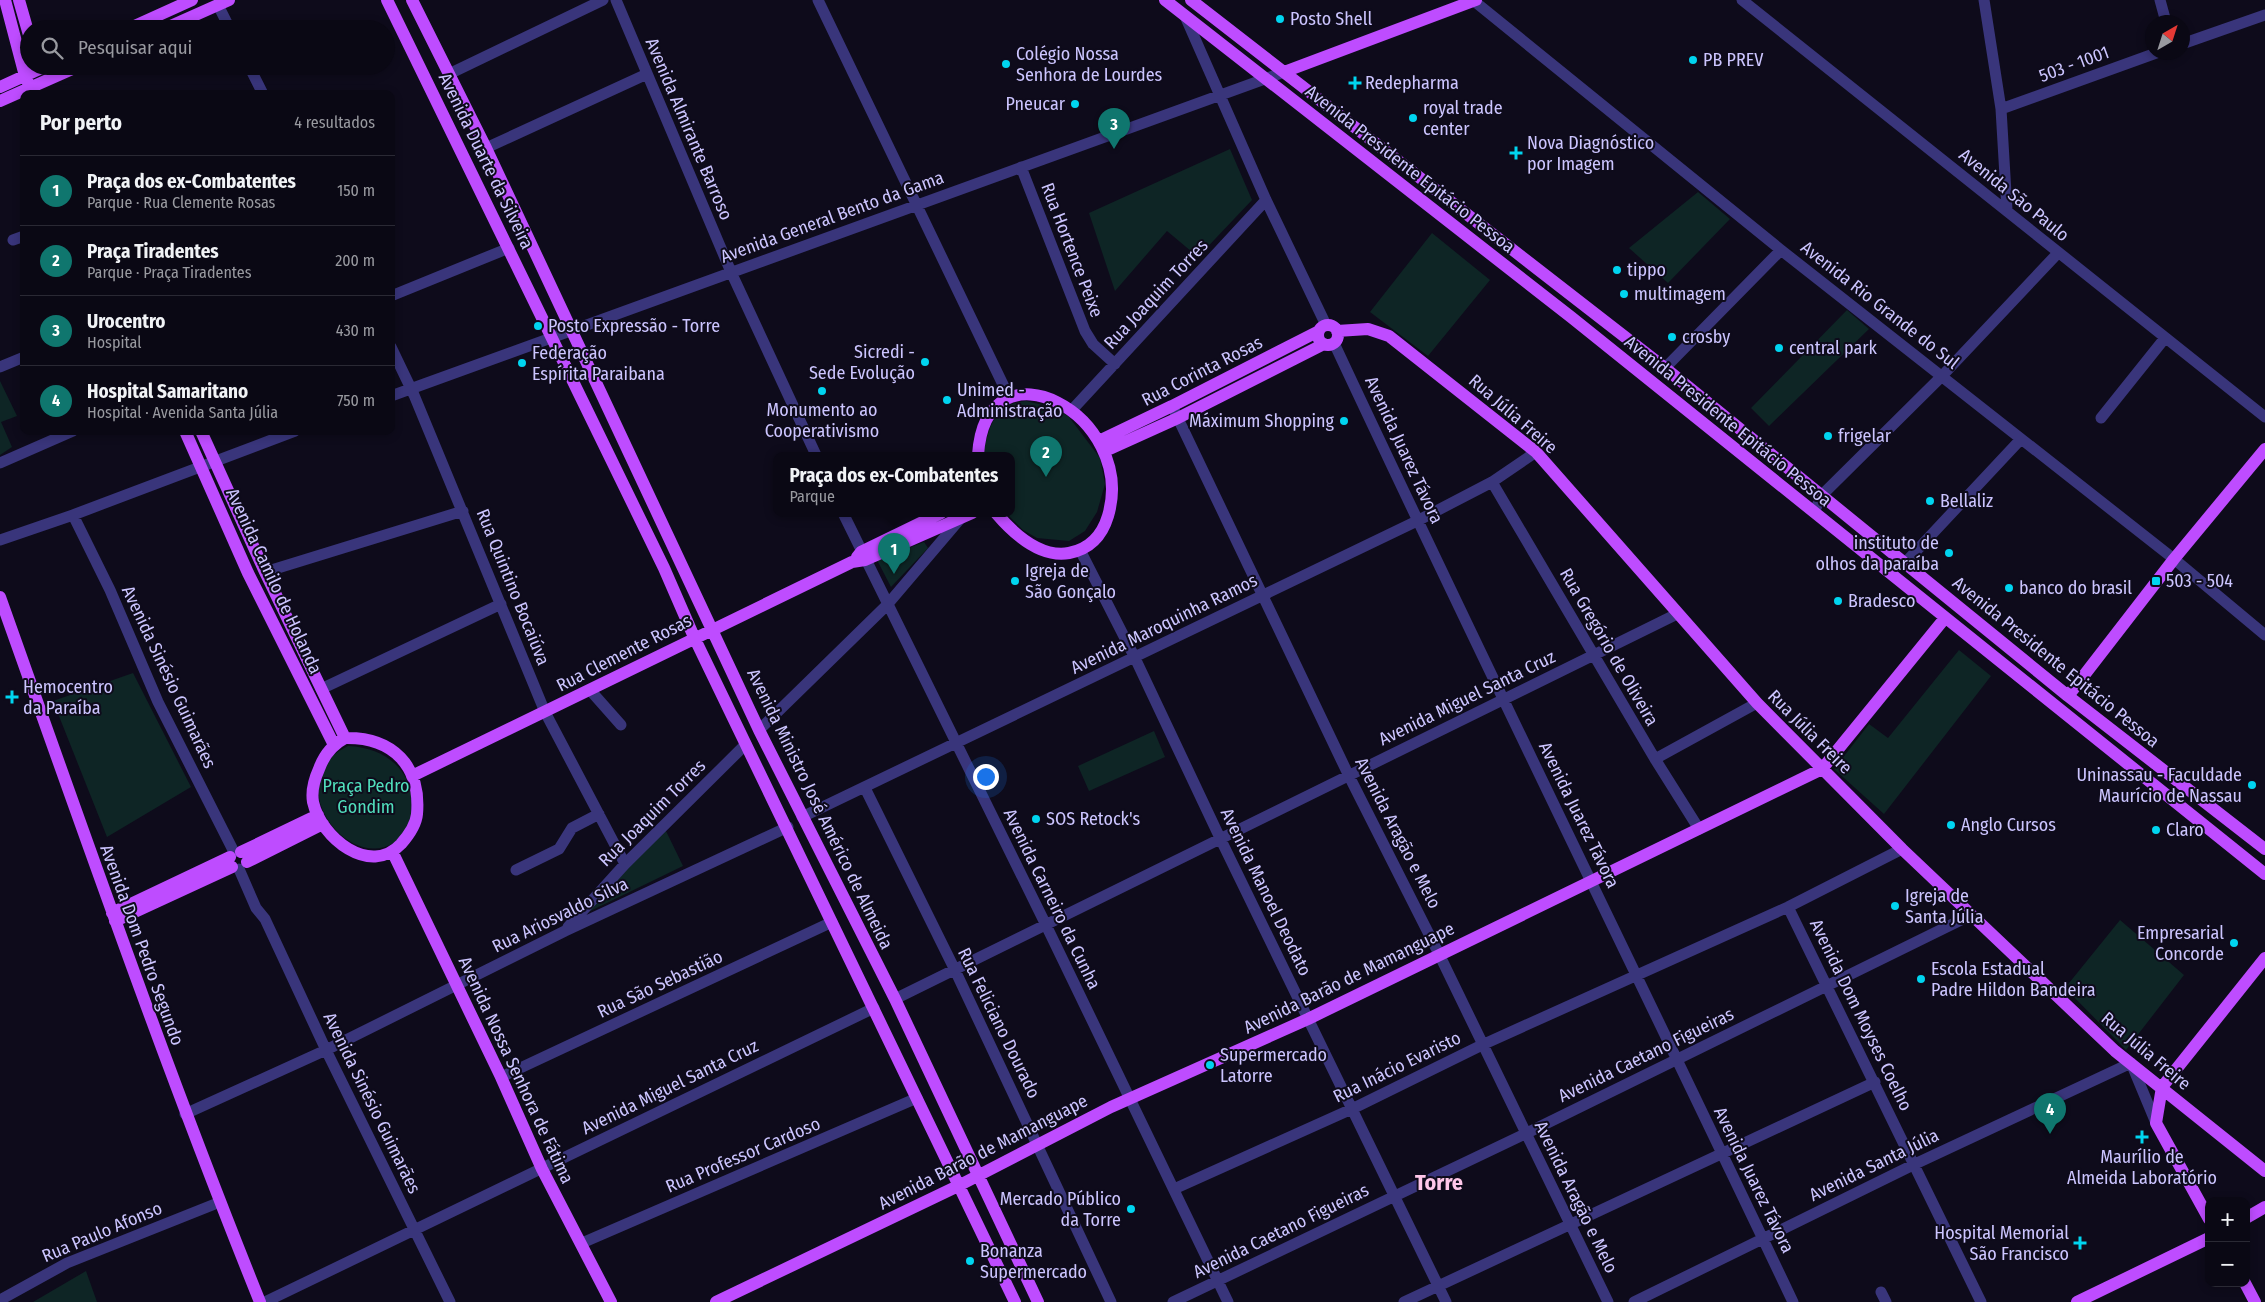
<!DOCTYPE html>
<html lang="pt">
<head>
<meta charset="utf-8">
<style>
  :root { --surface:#0a0814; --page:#13111d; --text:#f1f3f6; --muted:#999aa0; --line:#2a2934; --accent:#0f766e }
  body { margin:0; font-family:"Fira Sans Condensed",sans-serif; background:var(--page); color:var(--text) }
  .controls { position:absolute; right:15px; bottom:15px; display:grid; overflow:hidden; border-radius:10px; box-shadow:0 2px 8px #0003 }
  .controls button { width:45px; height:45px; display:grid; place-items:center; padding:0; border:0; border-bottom:1px solid var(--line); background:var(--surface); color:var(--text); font:25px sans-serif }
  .compass { position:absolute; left:2145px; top:15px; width:45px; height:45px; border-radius:50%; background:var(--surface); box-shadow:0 2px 8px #0003; rotate:39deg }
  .you { position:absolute; left:985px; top:776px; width:18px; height:18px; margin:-12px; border:4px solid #fff; border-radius:50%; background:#1a73e8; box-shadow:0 0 0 8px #1a73e833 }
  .badge { display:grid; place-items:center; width:32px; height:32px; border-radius:50%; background:var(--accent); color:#fff; font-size:16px; font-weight:700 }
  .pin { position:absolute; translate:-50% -41px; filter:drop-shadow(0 1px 2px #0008) }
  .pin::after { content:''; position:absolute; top:26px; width:18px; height:15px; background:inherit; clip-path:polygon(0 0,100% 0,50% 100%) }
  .popup { position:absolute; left:773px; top:452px; width:242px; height:65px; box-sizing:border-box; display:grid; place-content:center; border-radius:10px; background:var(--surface); filter:drop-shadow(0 1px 4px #0005); font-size:16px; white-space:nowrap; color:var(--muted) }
  .popup b { font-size:19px; color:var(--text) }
  .popup::after { content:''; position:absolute; left:50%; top:100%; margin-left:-10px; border:10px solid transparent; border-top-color:var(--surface) }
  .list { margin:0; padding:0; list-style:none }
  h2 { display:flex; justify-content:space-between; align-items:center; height:65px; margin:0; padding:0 20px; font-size:21px }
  h2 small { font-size:16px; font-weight:400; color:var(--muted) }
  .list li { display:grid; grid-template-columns:32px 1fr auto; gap:15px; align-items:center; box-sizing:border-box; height:70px; padding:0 20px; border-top:1px solid var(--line) }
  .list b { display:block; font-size:19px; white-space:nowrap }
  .list p { margin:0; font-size:16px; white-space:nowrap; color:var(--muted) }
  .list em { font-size:16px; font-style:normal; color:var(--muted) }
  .icon { flex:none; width:28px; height:28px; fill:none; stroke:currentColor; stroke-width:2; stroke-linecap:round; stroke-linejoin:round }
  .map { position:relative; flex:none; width:2265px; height:1302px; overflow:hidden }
  .search { position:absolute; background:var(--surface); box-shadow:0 2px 8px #0003; left:20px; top:20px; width:375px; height:55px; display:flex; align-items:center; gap:12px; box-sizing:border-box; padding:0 18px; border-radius:28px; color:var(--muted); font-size:19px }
  .panel { position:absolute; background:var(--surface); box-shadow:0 2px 8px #0003; left:20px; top:90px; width:375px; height:345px; border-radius:10px }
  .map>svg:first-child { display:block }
  .green { fill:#0e2525 }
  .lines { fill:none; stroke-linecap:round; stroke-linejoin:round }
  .minor { stroke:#39357b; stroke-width:11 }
  .major { stroke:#be4cff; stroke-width:12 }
  .poi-dot { fill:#00d5f0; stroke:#0e0b1b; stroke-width:2 }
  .labels { text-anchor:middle; stroke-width:4; stroke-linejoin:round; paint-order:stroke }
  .poi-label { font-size:18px; fill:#ccc5ff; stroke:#0e0b1b; text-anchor:start }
  .street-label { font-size:18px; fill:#ccc5ff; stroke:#0e0b1b }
  .park-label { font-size:18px; fill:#51dfbd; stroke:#0e0b1b }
  .district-label { font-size:22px; font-weight:bold; fill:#ffc7ea; stroke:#0e0b1b }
</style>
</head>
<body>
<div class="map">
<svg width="2265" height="1302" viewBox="0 0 2265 1302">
  <rect width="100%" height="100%" fill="#0e0b1b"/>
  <path class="green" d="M1230,149L1252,200L1198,257L1167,231L1115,291L1089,213Z
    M1698,192L1730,219L1668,283L1629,248Z
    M1432,233L1490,280L1428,356L1370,312Z
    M1847,310L1869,329L1769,426L1751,408Z
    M0,381L17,416L1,422L12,447L0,455Z
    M1026,401L1056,408L1069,417L1100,458L1105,484L1097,512L1085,531L1069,541L1037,538L1023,530L1006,513H1012V455H983C989,428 993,404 1026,401Z
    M924,542L928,548L891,587L877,560Z
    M1959,650L1991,676L1884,814L1834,769L1869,724L1888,738Z
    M133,673L191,787L107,837L53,701Z
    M1154,731L1165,757L1089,791L1078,766Z
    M348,746C395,748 424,783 407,829C405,836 400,838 395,842C348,874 277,780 348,746Z
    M665,829L683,866L582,915Z
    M2120,920L2184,975L2126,1050L2065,988Z
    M86,1271L97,1302H33Z"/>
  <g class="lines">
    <path class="minor" d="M616,0L731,272L816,455
      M818,0L1009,397
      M1742,0L2265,417
      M1984,0L2001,109L2007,210
      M2160,0L2166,22
      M1474,1L1781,250L2174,559L2265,635
      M218,5L230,29
      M1185,16L1266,200L1326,325
      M2182,44L2265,15
      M249,66L263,94
      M449,74L603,0
      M2001,109L2159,52
      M486,148L647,74
      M1021,167L1085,331L1093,344L1115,364
      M13,240L24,236
      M391,296L509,248
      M1334,343C1484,664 1641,982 1793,1302
      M391,347L414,395L545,712L625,864
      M0,367L24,357
      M1665,368L1781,250
      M391,396L1284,72
      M1174,410L1348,774L1439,954L1608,1302
      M1071,411L1266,200
      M2101,418L2165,338
      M0,463L73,431
      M1492,482L1655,759L1699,829
      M1814,512L1822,495L1942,376L2058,253
      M843,513L1045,923L1228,1302
      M73,515L110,590L158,702L234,852
      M0,540L73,515L295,431
      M1080,550L1135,658L1220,838L1446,1302
      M1904,564L2021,439
      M265,572L463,511
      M321,689L501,604
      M590,690L621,725
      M759,730L887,605L961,518
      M1655,759L1757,703
      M865,788L954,968L1111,1302
      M802,817L1417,521L1492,482L1536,452
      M239,869L256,908L265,919L326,1050L450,1302
      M516,870L559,849L572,828L599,814
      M1788,907L1981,1302
      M568,927L625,864L746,744
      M895,999L1677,614
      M501,1077L832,922
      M185,1114L326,1050L565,931L788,827
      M1174,1189L1354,1108L1482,1045L1788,907L1902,849
      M582,1243L917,1098
      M1881,1292L1886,1302
      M0,1300L67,1263L220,1202
      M265,1302L874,1008
      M1173,1302L1525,1134L1971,915
      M1404,1302L1875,1082
      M1634,1302L1915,1164L2131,1063L2156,1123"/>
    <path class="major" d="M5,0L25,76L33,94
      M19,0L29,35
      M387,0L664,568L694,637L1015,1302
      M412,0L486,148L759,730L895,999L1038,1302
      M1165,0L1571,317L2265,874
      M1191,0L1665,368L2068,696L2265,849
      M128,29L192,0
      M164,29L229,0
      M1284,72L1476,0
      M0,87L46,66
      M0,101L79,66
      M1318 335a10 10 0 1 1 20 0a10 10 0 1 1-20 0Z
      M1337,331L1368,329L1389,336L1536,452L1757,703L1902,849L2115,1051L2265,1171
      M185,431L248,573L334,745
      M201,431L265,572L345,738
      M1099,441L1172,406L1319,331
      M1105,451L1178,418L1324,344
      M978,455C986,334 1138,415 1108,516C1102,536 1090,549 1069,553C1040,558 1013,533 996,513
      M857,557L861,552L941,513
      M0,597C84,833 166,1069 260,1302
      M2068,696L2174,559L2265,449
      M345,738C393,737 421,766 417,814C416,826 408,836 401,844C370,877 321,838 313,802C311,790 314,780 319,769C324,755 332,745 345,738Z
      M412,776L852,562L865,560L972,513
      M241,852L318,815
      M393,853L501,1077L542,1169L611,1302
      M247,862L323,824
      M112,913L230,857
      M115,921L232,867
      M2246,1218L2265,1207
      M2209,1219L2156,1123L2162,1087L2265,958
      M2245,1283L2255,1302
      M716,1302L958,1186L1111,1107L1308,1019L1822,769L1945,618
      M2077,1302L2209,1238"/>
  </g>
  <g class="poi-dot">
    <circle cx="1280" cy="19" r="5"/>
    <circle cx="1693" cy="60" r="5"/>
    <circle cx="1006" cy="64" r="5"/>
    <path d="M1352.5 75.5h5v5h5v5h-5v5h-5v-5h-5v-5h5z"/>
    <circle cx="1075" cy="104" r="5"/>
    <circle cx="1413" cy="118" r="5"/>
    <path d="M1513.5 145.5h5v5h5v5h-5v5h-5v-5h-5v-5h5z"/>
    <circle cx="1617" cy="270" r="5"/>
    <circle cx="1624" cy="294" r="5"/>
    <circle cx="538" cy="326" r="5"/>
    <circle cx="1672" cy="337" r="5"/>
    <circle cx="1779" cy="348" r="5"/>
    <circle cx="925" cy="362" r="5"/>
    <circle cx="522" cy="363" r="5"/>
    <circle cx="822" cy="391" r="5"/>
    <circle cx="947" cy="400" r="5"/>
    <circle cx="1344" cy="421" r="5"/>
    <circle cx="1828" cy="436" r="5"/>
    <circle cx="1930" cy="501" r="5"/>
    <circle cx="1949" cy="553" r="5"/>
    <circle cx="1015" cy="581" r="5"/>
    <rect x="2151" y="576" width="10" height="10" rx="2.5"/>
    <circle cx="2009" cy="588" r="5"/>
    <circle cx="1838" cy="601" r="5"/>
    <path d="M9.5 689.5h5v5h5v5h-5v5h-5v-5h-5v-5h5z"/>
    <circle cx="2252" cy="785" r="5"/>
    <circle cx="1036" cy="819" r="5"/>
    <circle cx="1951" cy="825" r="5"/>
    <circle cx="2156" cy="830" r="5"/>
    <circle cx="1895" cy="906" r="5"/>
    <circle cx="2234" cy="943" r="5"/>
    <circle cx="1921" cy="979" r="5"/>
    <circle cx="1210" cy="1065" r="5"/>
    <path d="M2139.5 1129.5h5v5h5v5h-5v5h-5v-5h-5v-5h5z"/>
    <circle cx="1131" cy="1209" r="5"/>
    <path d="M2077.5 1235.5h5v5h5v5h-5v5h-5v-5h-5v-5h5z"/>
    <circle cx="970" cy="1261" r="5"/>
  </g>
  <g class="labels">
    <g class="poi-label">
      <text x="1290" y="25">Posto Shell</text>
      <text x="1016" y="60">Colégio Nossa<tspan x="1016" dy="21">Senhora de Lourdes</tspan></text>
      <text x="1703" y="66">PB PREV</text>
      <text x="1365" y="89">Redepharma</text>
      <text x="1065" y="110" text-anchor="end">Pneucar</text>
      <text x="1423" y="114">royal trade<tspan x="1423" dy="21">center</tspan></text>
      <text x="1527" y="149">Nova Diagnóstico<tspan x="1527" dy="21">por Imagem</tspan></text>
      <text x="1627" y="276">tippo</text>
      <text x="1634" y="300">multimagem</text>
      <text x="548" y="332">Posto Expressão - Torre</text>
      <text x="1682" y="343">crosby</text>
      <text x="1789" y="354">central park</text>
      <text x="915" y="358" text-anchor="end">Sicredi -<tspan x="915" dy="21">Sede Evolução</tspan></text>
      <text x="532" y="359">Federação<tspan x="532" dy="21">Espírita Paraibana</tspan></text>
      <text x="957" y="396">Unimed -<tspan x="957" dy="21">Administração</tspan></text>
      <text x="822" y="416" text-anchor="middle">Monumento ao<tspan x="822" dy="21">Cooperativismo</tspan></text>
      <text x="1334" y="427" text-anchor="end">Máximum Shopping</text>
      <text x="1838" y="442">frigelar</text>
      <text x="1940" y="507">Bellaliz</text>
      <text x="1939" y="549" text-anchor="end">instituto de<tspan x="1939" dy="21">olhos da paraíba</tspan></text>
      <text x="1025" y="577">Igreja de<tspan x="1025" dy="21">São Gonçalo</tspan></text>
      <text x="2166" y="587">503 - 504</text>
      <text x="2019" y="594">banco do brasil</text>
      <text x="1848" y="607">Bradesco</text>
      <text x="23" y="693">Hemocentro<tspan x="23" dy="21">da Paraíba</tspan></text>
      <text x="2242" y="781" text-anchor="end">Uninassau - Faculdade<tspan x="2242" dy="21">Maurício de Nassau</tspan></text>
      <text x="1046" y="825">SOS Retock's</text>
      <text x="1961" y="831">Anglo Cursos</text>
      <text x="2166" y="836">Claro</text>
      <text x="1905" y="902">Igreja de<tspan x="1905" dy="21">Santa Júlia</tspan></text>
      <text x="2224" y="939" text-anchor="end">Empresarial<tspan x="2224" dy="21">Concorde</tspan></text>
      <text x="1931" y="975">Escola Estadual<tspan x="1931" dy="21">Padre Hildon Bandeira</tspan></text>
      <text x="1220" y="1061">Supermercado<tspan x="1220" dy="21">Latorre</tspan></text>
      <text x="2142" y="1163" text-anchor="middle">Maurílio de<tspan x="2142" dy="21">Almeida Laboratório</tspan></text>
      <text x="1121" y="1205" text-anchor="end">Mercado Público<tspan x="1121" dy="21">da Torre</tspan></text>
      <text x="2069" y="1239" text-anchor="end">Hospital Memorial<tspan x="2069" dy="21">São Francisco</tspan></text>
      <text x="980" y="1257">Bonanza<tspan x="980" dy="21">Supermercado</tspan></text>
    </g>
    <g class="street-label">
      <text transform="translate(2074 64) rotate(-20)" y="6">503 - 1001</text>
      <text transform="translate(689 129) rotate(67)" y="6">Avenida Almirante Barroso</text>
      <text transform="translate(486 161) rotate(64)" y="6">Avenida Duarte da Silveira</text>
      <text transform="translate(1410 169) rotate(38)" y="6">Avenida Presidente Epitácio Pessoa</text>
      <text transform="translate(2014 195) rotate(39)" y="6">Avenida São Paulo</text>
      <text transform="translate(832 217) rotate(-20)" y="6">Avenida General Bento da Gama</text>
      <text transform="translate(1072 250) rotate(69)" y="6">Rua Hortence Peixe</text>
      <text transform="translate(1156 294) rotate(-47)" y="6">Rua Joaquim Torres</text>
      <text transform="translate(1880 305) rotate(38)" y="6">Avenida Rio Grande do Sul</text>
      <text transform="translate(1202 371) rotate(-27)" y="6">Rua Corinta Rosas</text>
      <text transform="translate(1513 414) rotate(41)" y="6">Rua Júlia Freire</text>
      <text transform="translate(1728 421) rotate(39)" y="6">Avenida Presidente Epitácio Pessoa</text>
      <text transform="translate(1404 450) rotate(65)" y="6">Avenida Juarez Távora</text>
      <text transform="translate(274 581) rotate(65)" y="6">Avenida Camilo de Holanda</text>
      <text transform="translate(513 587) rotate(68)" y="6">Rua Quintino Bocaiúva</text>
      <text transform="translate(1164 624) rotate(-26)" y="6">Avenida Maroquinha Ramos</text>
      <text transform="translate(1609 647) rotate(60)" y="6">Rua Gregório de Oliveira</text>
      <text transform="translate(624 653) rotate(-27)" y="6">Rua Clemente Rosas</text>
      <text transform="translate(2056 662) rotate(39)" y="6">Avenida Presidente Epitácio Pessoa</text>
      <text transform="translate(169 677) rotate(65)" y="6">Avenida Sinésio Guimarães</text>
      <text transform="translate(1467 698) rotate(-26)" y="6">Avenida Miguel Santa Cruz</text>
      <text transform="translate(1810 732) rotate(45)" y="6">Rua Júlia Freire</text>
      <text transform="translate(820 809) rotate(64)" y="6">Avenida Ministro José Américo de Almeida</text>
      <text transform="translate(652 813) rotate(-45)" y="6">Rua Joaquim Torres</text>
      <text transform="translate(1579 815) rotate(64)" y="6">Avenida Juarez Távora</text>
      <text transform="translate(1398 833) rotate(63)" y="6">Avenida Aragão e Melo</text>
      <text transform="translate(1266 892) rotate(64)" y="6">Avenida Manoel Deodato</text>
      <text transform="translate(1052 899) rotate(64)" y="6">Avenida Carneiro da Cunha</text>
      <text transform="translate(560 915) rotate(-26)" y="6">Rua Ariosvaldo Silva</text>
      <text transform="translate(142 945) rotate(70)" y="6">Avenida Dom Pedro Segundo</text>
      <text transform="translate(1349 978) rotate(-26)" y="6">Avenida Barão de Mamanguape</text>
      <text transform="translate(660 984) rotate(-25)" y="6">Rua São Sebastião</text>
      <text transform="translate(1861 1015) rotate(64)" y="6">Avenida Dom Moyses Coelho</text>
      <text transform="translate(999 1023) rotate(64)" y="6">Rua Feliciano Dourado</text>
      <text transform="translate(2146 1051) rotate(40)" y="6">Rua Júlia Freire</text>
      <text transform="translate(1646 1055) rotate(-26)" y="6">Avenida Caetano Figueiras</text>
      <text transform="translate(1397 1067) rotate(-26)" y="6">Rua Inácio Evaristo</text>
      <text transform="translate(516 1070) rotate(65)" y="6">Avenida Nossa Senhora de Fátima</text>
      <text transform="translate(670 1087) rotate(-26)" y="6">Avenida Miguel Santa Cruz</text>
      <text transform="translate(372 1103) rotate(64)" y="6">Avenida Sinésio Guimarães</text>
      <text transform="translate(983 1152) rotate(-27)" y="6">Avenida Barão de Mamanguape</text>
      <text transform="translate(743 1155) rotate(-23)" y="6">Rua Professor Cardoso</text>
      <text transform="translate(1874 1165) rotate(-26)" y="6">Avenida Santa Júlia</text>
      <text transform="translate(1754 1180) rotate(64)" y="6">Avenida Juarez Távora</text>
      <text transform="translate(1576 1197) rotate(64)" y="6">Avenida Aragão e Melo</text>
      <text transform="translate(1281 1231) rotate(-26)" y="6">Avenida Caetano Figueiras</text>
      <text transform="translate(102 1232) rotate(-23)" y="6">Rua Paulo Afonso</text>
    </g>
    <g class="park-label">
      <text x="366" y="792">Praça Pedro<tspan x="366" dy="21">Gondim</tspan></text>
    </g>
    <g class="district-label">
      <text x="1439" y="1190">Torre</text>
    </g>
  </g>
</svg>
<div class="controls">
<button>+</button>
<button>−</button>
</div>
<svg class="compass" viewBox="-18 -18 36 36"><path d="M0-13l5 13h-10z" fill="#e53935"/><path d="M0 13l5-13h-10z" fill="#999aa0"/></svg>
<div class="you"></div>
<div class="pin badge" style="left:894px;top:574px">1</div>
<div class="popup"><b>Praça dos ex-Combatentes</b>Parque</div>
<div class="pin badge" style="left:1046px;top:477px">2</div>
<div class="pin badge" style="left:1114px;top:149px">3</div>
<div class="pin badge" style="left:2050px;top:1134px">4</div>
<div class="search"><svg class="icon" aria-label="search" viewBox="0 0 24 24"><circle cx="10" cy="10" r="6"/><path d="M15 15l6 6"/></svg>Pesquisar aqui</div>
<section class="panel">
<h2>Por perto<small>4 resultados</small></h2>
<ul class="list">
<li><span class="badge">1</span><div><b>Praça dos ex-Combatentes</b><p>Parque · Rua Clemente Rosas</p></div><em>150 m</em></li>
<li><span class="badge">2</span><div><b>Praça Tiradentes</b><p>Parque · Praça Tiradentes</p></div><em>200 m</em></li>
<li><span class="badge">3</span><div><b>Urocentro</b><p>Hospital</p></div><em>430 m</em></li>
<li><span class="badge">4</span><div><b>Hospital Samaritano</b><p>Hospital · Avenida Santa Júlia</p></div><em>750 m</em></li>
</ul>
</section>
</div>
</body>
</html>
